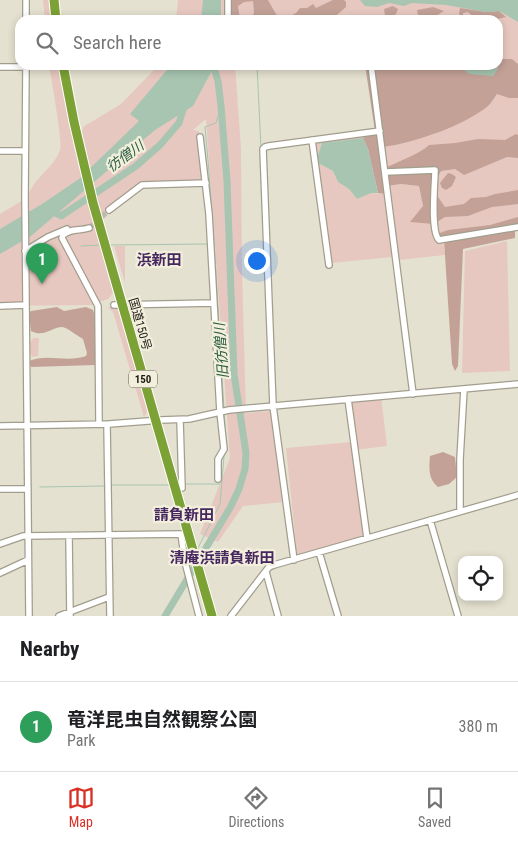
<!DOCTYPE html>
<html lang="en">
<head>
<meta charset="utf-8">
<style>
  :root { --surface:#fff; --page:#f6f6f6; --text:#202124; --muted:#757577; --line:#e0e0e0; --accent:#d93025 }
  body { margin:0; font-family:"Roboto Condensed","Noto Sans JP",sans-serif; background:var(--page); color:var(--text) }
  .controls { position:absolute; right:15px; bottom:15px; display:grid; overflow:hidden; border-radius:10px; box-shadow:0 2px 8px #0003 }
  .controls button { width:45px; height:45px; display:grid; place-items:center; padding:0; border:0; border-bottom:1px solid var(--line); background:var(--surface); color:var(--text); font:25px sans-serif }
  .you { position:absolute; left:256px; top:260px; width:18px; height:18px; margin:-12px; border:4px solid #fff; border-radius:50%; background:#1a73e8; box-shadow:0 0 0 8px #1a73e833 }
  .badge { display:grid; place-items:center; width:32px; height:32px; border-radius:50%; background:var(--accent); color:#fff; font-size:16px; font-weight:700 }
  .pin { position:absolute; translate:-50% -41px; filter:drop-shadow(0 1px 2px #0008) }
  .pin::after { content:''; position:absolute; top:26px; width:18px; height:15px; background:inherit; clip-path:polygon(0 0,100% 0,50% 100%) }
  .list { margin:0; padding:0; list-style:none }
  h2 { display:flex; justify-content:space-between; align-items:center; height:65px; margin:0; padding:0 20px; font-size:21px }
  h2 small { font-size:16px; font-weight:400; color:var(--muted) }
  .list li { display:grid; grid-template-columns:32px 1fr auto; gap:15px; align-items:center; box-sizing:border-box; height:90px; padding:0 20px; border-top:1px solid var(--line) }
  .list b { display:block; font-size:19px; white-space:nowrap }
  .list p { margin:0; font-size:16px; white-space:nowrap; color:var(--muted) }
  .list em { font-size:16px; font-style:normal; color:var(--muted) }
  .icon { flex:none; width:28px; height:28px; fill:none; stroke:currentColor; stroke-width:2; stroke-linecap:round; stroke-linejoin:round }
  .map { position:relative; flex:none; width:518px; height:616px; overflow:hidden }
  .search { position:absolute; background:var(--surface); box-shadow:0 2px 8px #0003; left:15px; right:15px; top:15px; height:55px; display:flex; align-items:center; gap:12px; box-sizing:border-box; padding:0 18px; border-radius:15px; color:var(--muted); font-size:19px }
  .sheet { height:155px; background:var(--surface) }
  nav { display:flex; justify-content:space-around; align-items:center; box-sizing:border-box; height:70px; border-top:1px solid var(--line); background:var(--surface); font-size:14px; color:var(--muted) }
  nav a { display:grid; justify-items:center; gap:2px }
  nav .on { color:var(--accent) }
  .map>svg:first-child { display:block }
  .green { fill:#e7c8c0 }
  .forest { fill:#c3a197 }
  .water { fill:#a7c5b1 }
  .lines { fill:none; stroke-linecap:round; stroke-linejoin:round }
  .stream { stroke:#a7c5b1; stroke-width:1 }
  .river { stroke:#a7c5b1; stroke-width:7 }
  .minor-tunnel { stroke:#bdb9ab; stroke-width:5.5; stroke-dasharray:5.5 3; stroke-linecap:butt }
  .minor-casing { stroke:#a29e8e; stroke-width:8 }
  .highway-casing { stroke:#fff; stroke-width:11 }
  .minor { stroke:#fff; stroke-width:5.5 }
  .highway { stroke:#7ca134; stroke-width:9 }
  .labels { text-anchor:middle; stroke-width:4.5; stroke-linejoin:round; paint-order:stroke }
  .shield { fill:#f3efdd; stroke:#5d5b51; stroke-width:1 }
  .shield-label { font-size:11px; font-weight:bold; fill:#1d1b15 }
  .street-label { font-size:12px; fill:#1d1b15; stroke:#f3efdd }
  .water-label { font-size:14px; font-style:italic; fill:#2e6043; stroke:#f3efdd }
  .quarter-label { font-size:15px; font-weight:bold; fill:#462760; stroke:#f3efdd }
</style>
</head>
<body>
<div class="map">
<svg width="518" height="616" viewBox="0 0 518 616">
  <rect width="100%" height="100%" fill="#e5e1d0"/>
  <path class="green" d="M43,0H52L54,20H45Z
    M178,0H228L232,20H176Z
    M237,0H518V225L443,240L445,255L399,260L387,186L401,184L419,186L423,206L434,224L431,176L387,180L369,65H498V20H237Z
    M49,65H60L81,138L83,127L121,104L153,71L156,65H235L241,149L242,272L246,413L271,411L284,502L243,506L218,542L200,534L230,458L206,119L193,130L199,131L200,137L204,181L141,182L91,227H95L113,293L108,299L97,303L62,236L94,305L0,306V214L28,197C32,179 54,168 60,150C63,142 51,78 49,65Z
    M375,131L365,138L322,143L318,155H317L314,141Z
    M318,163L333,171L338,182L349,189L357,199L371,193L386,194L392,257L332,263Z
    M507,241L510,371L462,373L465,251Z
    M114,246H125V283Z
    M107,307L118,309L148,411L144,417L113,312Z
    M34,338H39L38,356L33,357L31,355C29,349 28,342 34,338Z
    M381,396L387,446L355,450L348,399Z
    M351,442L364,536L297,555L286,448Z"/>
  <path class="forest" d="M228,0H268L276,14L284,19L296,13L300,8H307L313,4L316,8L333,0H344L346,2V7L331,20H250L254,13L253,1L244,2L238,6L240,20H232Z
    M393,6L398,9L396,14L392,17L385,15L384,9Z
    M433,7L444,11L431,19L418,16L417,10Z
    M460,8L486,12L499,11L506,17L497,19L490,17L489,20C482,20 473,18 468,12L463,13V18L459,14Z
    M498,59H512L518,64V98H509L497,94C494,98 491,103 488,106C464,126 413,143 383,147L386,194L378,193L368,149L363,138L375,131L365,65H498Z
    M516,134L518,135V158L507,157L464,175L455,169L441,171L435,182L438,197L445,207L464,204L471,198L486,197L495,194L518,190V204L492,207L468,216L445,217L434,224L410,222L423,206L419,186L401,184L387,186L385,168C396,163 423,152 429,145L455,143L478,139L505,140Z
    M448,173L452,174L456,177L452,186L446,190L442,188L440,183Z
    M518,217V224L443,240L437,234L448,230L490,225Z
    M515,228V238L463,249L458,366L455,371L452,364L444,240Z
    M57,307L64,311L86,307L93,310C99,329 99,347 95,365L31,367L29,361C47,353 67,363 86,356L87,353L83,339C77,336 67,327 62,327C52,327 44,338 31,331L29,313L31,311Z
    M443,452L455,457L457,477L449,484L438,487C428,479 429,468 430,456Z"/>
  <path class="water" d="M203,0H221V20H201Z
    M360,0H518V22L499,11L486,12L446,5L412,3L404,6L389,3L377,7L365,6Z
    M171,65H215L193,106L155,130L31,236L0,254V229L42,204L79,179L139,121L130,114Z
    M465,65H497L498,69L493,76L469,74L462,68Z
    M363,138L368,149L378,193H371L357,199L349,189L338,182L333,171L318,163V155L322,143Z"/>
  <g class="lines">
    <path class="stream" d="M257,65L261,148
      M221,106L216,123L205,127C214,221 218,315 224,409
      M110,245L209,244
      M81,246L101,245
      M276,409L277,417
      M224,413L226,439
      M184,484H220
      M112,485H170
      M40,487L105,486
      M197,550L220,504L224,456L227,450
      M191,556L193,570"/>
    <path class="river" d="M50,210L61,216L136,166L160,145L179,123L185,103
      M165,616L230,508L239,489L245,469L246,453L234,374L227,181L221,106L218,81L213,65"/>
    <path class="minor-tunnel" d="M89,228L109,210"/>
    <defs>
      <path id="minor" d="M26,0V20
        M228,0V20
        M26,65L25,197L29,616
        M371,65L413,394
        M0,67H26
        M200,137L209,214L220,412L224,449L218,459V479
        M312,140L329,265
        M0,151H25
        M386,172L435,170C435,184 430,231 439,240L518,227
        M109,210L142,185L206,183
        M89,228C80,231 71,228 63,235L62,238L98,306L99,424
        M25,251L48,237L67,229
        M114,305L214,303
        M0,306L26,305
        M348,399L367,538
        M180,420L182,488
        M107,424L110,616
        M0,426L109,424L161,420L189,419L229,410L518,384
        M0,489H28
        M460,511V459L464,389
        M430,520L458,616
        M69,536L70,616
        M0,544L23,536L181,534L185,562L199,616
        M319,552L338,616
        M294,560L273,406L263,149L265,147L269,146L380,131
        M266,572L278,616
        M0,573L28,560
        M59,616L109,597
        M231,616L269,567L274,565L518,495"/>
      <path id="highway" d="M54,0L56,20
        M63,65L74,122L93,203L212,616"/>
    </defs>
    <use href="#minor" class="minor-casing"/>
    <use href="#highway" class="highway-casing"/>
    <use href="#minor" class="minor"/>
    <use href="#highway" class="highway"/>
  </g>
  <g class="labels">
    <rect class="shield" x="129" y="370.5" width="28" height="17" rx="4"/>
    <g class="shield-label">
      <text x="143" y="383">150</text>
    </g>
    <g class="street-label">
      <text transform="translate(140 324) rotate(74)" y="4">国道150号</text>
    </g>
    <g class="water-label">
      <text transform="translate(125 156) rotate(-36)" y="5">彷僧川</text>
      <text transform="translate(221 351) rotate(-94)" y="5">旧彷僧川</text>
    </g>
    <g class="quarter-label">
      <text x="159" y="265">浜新田</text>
      <text x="184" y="520">請負新田</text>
      <text x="222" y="563">清庵浜請負新田</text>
    </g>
  </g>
</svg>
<div class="controls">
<button><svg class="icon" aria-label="locate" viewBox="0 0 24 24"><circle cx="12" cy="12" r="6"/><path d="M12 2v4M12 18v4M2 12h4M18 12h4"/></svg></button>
</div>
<div class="you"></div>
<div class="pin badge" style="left:42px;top:284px;background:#2e9e5b">1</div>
<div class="search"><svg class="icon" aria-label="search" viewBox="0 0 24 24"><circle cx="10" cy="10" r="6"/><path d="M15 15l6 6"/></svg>Search here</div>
</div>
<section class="sheet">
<h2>Nearby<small></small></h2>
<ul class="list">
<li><span class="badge" style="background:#2e9e5b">1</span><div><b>竜洋昆虫自然観察公園</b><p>Park</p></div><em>380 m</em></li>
</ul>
</section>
<nav>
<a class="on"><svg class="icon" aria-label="map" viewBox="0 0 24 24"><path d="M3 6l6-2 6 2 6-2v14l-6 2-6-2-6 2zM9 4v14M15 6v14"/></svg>Map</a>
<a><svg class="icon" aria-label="directions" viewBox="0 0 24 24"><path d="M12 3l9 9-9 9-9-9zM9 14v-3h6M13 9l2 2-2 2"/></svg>Directions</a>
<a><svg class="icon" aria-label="saved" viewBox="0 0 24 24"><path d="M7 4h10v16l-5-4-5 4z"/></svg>Saved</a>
</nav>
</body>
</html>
